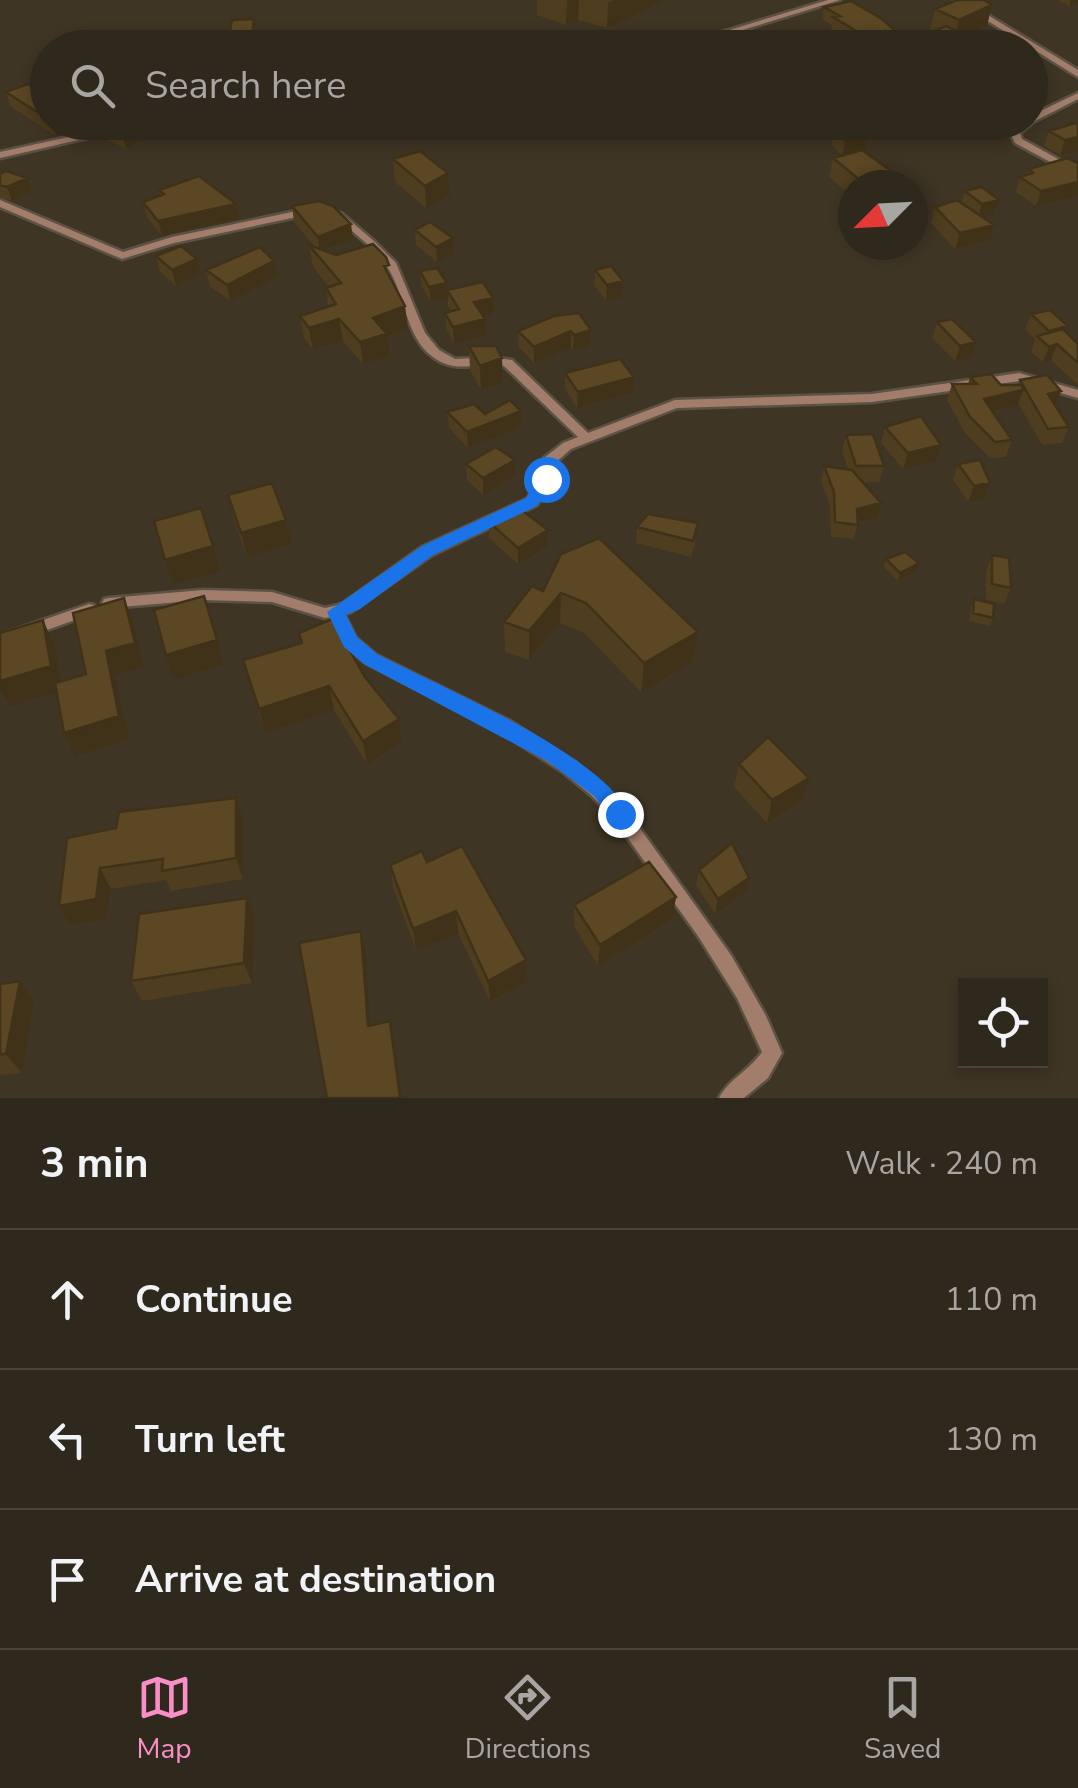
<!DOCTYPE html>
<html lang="en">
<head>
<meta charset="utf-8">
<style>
  :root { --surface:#2f281c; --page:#3b3429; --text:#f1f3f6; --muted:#a7a6a3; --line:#4a443b; --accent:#fa8fc8 }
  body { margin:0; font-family:"Nunito Sans",sans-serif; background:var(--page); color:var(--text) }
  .controls { position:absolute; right:30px; bottom:30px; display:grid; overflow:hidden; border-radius:0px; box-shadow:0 5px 15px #0003 }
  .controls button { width:90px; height:90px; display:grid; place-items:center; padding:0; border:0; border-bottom:2px solid var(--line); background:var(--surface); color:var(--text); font:50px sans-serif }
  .compass { position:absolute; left:838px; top:170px; width:90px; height:90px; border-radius:50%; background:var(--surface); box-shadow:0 5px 15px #0003; rotate:246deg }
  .stop { position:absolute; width:30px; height:30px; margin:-22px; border:8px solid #1a73e8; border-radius:50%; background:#fff }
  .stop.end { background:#1a73e8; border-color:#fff; box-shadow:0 2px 10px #0008 }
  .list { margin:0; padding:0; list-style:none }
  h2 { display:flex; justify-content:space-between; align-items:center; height:130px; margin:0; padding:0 40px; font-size:42px }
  h2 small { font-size:32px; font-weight:400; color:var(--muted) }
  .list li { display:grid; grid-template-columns:65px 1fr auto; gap:30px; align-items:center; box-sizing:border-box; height:140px; padding:0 40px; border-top:2px solid var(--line) }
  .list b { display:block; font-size:38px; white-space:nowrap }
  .list em { font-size:32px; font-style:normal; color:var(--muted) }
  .icon { flex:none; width:55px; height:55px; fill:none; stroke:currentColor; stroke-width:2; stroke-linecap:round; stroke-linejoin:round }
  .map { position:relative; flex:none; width:1078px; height:1098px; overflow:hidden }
  .search { position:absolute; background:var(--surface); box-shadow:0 5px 15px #0003; left:30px; right:30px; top:30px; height:110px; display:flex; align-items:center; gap:25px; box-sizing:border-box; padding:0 35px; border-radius:55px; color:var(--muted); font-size:38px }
  .sheet { height:550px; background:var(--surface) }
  nav { display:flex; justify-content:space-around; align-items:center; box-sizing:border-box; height:140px; border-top:2px solid var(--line); background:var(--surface); font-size:28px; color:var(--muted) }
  nav a { display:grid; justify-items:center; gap:5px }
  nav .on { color:var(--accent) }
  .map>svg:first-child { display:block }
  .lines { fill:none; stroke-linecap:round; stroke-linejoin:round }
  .street-casing { stroke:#5c5243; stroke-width:5 }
  .street { fill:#a27d6b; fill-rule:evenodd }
  .wall { fill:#4e3d1e }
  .shaded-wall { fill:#403218 }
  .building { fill:#5b4723; stroke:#403218; stroke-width:2.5 }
  .route { fill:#1a73e8 }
</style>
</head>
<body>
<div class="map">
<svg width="1078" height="1098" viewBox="0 0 1078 1098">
  <rect width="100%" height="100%" fill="#3f3525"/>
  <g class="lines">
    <defs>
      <path id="street" d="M828,0H840L684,48H670Z
        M954,0H963L1078,70V77Z
        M1078,93V99L1033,122L1020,133L1022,139L1078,170V177L1015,143L1010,133L1020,122H1030V116Z
        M137,122H156L0,158V152Z
        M0,200L123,252L172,237L311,208L316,211L311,214L174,243L122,259L0,207Z
        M341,213L374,241L396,263L425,333L439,350L455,359L492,357L512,360L588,433L675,400L872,394L1019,373L1078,390V398L1019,381L872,402L677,408L571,449L555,463L552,479L537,505L432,555L351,612L344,614L356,638L376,655L510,721L575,762L603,785L626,809L731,955L766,1016L782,1053L768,1078L744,1098H719C729,1079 750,1070 762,1052L737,998L698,936L614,819L591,795L563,772L499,731L366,663L345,646L331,617L325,618L272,602L203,600L109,608L104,607L102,603L104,599L109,598L203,590L272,592L325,608L342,604L422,547L527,499L540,479L544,458L563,443L578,437L504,366C483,362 461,372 441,362C405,344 407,298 388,268C376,248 354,234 337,218L336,216Z
        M89,604L94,605L96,609L94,613L0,647V635Z"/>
    </defs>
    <use href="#street" class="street-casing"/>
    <use href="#street" class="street"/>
  </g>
  <path class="wall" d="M537,0H667L607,28L578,20L566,25L537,15Z
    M1057,0H1078V3L1069,6Z
    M992,5L987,25L965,35L967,36L964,48H861L831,29L832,25L822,19L824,7L908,42L934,31L930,29L935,9Z
    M254,19L256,33L254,48H232L229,35Z
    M6,92L48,98V122H63L67,134L56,136L10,106Z
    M72,122H139L149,136L126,149L104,138L101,126L86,129Z
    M1078,124L1060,155L1044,146L1049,131Z
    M834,130L865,149L855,152L901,178L900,185H853V197L829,177L833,158L842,155L831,144Z
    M393,159L448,173L450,196L426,208L395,182Z
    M1078,163L1036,206L1016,192L1020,177L1027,175L1029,169Z
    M0,174L28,178L32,191L12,201L0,197Z
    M159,190L236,204L239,219L162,236L147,217L143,202L160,196Z
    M965,191L999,200L994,215L984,218L990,240L955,249L931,223L935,207L961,203Z
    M292,206L353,239L324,251L390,278L408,328L388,336L390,356L363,364L343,341L313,350L304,338L300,316L328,307L326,288L329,287L313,267L309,245L316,248L294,222Z
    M415,230L453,238L454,254L437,262L416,245Z
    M156,256L197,259L201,274L176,286L160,272Z
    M206,270L277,277L230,301L210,286Z
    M595,270L622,297L606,301L594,285Z
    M420,271L447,283V290L493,298L494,314L483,316L485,319L486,335L454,343L446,328L445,313L451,311L448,306V299L431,302L422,287Z
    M579,313L590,346L573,350L571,347L534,363L519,347L518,331Z
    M1031,314L1066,332L1078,344V385L1051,360L1043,362L1031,352L1035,339L1025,329Z
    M952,319L971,358L955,361L932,338L937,322Z
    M469,346L503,382L481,390L470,370Z
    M565,373L633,393L577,408L565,389Z
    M970,377L1001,385H1018L1020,380L1061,391L1055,405L1069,427L1062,443L1042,445L1018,403L1017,406L993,412L1012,440L1006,457L990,458L965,433L947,400L952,384H968Z
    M521,411V427L468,448L449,428L447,412L485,414Z
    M885,427L936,461L903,469L881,443Z
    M846,435L884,466L879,482H863L877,518L858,522L854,539L831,537L830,507L821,480L824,466L848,469L842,451Z
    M515,460V476L483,495L467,480L466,464Z
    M958,464L990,483L984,499L968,502L953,480Z
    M228,495L286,520L292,544L247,557L234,519Z
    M489,522L548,530L547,547L518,564L489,538Z
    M637,527L696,540L691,557L636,543Z
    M561,554L698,632L693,662L641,692L584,633L560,623L529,660L505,652L504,622L543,591Z
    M992,555L1011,588L1004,604L986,600V572Z
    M886,559L916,571L898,581L884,567Z
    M974,599L993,618L990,626L969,621L971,607Z
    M299,633L365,677L399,719L402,742L367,764L334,710L265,733L243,660L301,643Z
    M739,764L809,778L802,801L767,823L734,787Z
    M243,819V879L171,891L166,880L111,889L106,919L70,925L59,906L67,838Z
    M427,862L526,960L527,981L490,1001L458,933L416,950L393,887L390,865Z
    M699,870L746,892L715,914L696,885Z
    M676,897L672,919L598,966L574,926V905Z
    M255,919L252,983L142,1001L131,981Z
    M0,984L34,1002L22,1073L0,1075Z"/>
  <path class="shaded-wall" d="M567,0H579L578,20L566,25Z
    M614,0H667L607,28L608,3Z
    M1071,0H1078V3L1069,6Z
    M992,5L987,25L954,40L959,20Z
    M254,19L256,33L254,48L252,35Z
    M967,36L964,48H933Z
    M52,122H63L67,134L56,136Z
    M84,122H122L86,129Z
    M146,124L149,136L126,149L123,136Z
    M868,134L865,149L842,156L845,141Z
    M1078,137V151L1060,155L1065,140Z
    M448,173L450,196L426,208L425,186Z
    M28,178L32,191L12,201L7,187Z
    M901,178L900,185H878Z
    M1078,182V196L1036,206L1041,191Z
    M999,200L994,215L978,219L982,204Z
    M236,204L239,219L162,236L158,221Z
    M351,224L353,239L320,252L318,237Z
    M994,225L990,240L955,249L960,233Z
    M453,238L454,254L437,262L436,247Z
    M197,259L201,274L176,286L172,270Z
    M274,261L277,277L230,301L227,285Z
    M623,281L622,297L606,301L607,285Z
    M447,283L448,299L431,302L429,287Z
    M493,298L494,314L475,318L474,302Z
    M405,306L408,328L388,336L390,356L363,364L360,342L373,318Z
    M339,319L343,341L313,350L309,328Z
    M485,319L486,335L454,343L453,327Z
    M591,330L590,346L573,350L574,335Z
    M571,331V347L534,363V347Z
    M976,342L971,358L955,361L960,346Z
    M1057,344L1051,360L1043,362L1049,347Z
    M502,358L503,382L481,390L480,366Z
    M634,377L633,393L577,408L578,392Z
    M1023,390L1017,406L979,415L984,399Z
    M1061,391L1054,407L1048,394Z
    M521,411V427L468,448L467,432Z
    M941,445L936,461L903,469L908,453Z
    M515,460V476L483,495V478Z
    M990,483L984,499L968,502L974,486Z
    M881,503L877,518L853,523L857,509Z
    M286,520L292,544L247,557L241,533Z
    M548,530L547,547L518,564V548Z
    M213,546L220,571L173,584L165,560Z
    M919,563L916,571L898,581L900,573Z
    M561,593L560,623L529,660V631Z
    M124,598L133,622L144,667L115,675L129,739L75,756L64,733L106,651Z
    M43,620L54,644L62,690L10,706L0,688V681Z
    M698,632L693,662L641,692L644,663Z
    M217,640L224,664L174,679L166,655Z
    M329,686L334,710L265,733L259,709Z
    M399,719L402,742L367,764L363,741Z
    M809,778L802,801L767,823L772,800Z
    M236,798L243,819V879L236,858Z
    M100,868L111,889L106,919L70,925L59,906Z
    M749,878L746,892L715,914L718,899Z
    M676,897L672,919L598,966L600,945Z
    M247,898L255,919L252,983L244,963Z
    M456,911L458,933L416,950L413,929Z
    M361,931L365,952L372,1045L368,1026Z
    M526,960L527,981L490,1001L488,981Z
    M20,981L34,1002L22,1073L6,1054Z
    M390,1021L394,1041L402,1098H400Z"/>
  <path class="building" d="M957,0H984L992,5L959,20L935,9Z
    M851,1L882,19L908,42L946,26L967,36L933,48H885L833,17L840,16L824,7Z
    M254,19L252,35H229L232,20Z
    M28,84L48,98V119L6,92Z
    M112,122H139L146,124L123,136L100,125Z
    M1075,123L1078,124V137L1065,140L1049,131Z
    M853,125L868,134L845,141L834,130Z
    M862,150L901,178L878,185H866L833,158Z
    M420,151L448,173L425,186L393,159Z
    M1067,158L1078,163V182L1041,191L1020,177L1033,173L1029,169Z
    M6,171L28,178L7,187L0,185V174Z
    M199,176L236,204L158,221L143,202L164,194L159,190Z
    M982,187L999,200L982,204L965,191Z
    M957,200L994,225L960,233L935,207Z
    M319,201L333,206L351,224L318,237L292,206Z
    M430,222L453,238L436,247L415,230Z
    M373,244L386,257L389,265L384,266L405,306L373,318L387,334L360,342L339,319L309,328L300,316L336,304L326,288L341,283L309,245L336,255Z
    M181,246L197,259L172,270L156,256Z
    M260,247L274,261L227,285L206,270Z
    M611,266L623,281L607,285L595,270Z
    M437,268L447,283L429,287L420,271Z
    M483,282L493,298L474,302L485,319L453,327L445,313L459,309L447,290Z
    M1050,310L1068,326L1049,331L1031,314Z
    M579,313L591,330L574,335L571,331L534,347L518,331L554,316Z
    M952,319L976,342L960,346L937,322Z
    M1063,329L1078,344V363L1057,344L1049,347L1037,336Z
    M469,346H496L502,358L480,366Z
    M620,359L634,377L578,392L565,373Z
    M991,374L1001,385H1022L1023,390L984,399L1012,440L995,442L970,417L952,384H977L970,377Z
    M1047,375L1061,391L1048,394L1069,427L1048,429L1020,380Z
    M510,400L521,411L467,432L447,412L474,404L485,414Z
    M921,416L941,445L908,453L885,427Z
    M873,434L884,466H856L846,435Z
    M496,447L515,460L483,478L466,464Z
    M980,460L990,483L974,486L958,464Z
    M824,466L852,470L881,503L857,509L858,525L835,522L834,492Z
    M272,483L286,520L241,533L228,495Z
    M201,508L213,546L165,560L154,521Z
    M519,508L548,530L518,548L489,522Z
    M648,514L698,523L693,541L637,527Z
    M599,538L698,632L644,663L586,603L561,593L529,631L504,622L532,586L543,591L561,554Z
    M905,552L919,563L900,573L886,559Z
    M992,555L1009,558L1011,588L992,584Z
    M204,596L217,640L166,655L154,610Z
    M124,598L135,643L106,651L119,716L64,733L55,683L86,674L73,613Z
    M974,599L994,604L993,618L973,613Z
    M332,619L365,677L399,719L363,741L329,686L259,709L243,660L302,643L299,633Z
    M43,620L51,666L0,681V633Z
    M768,737L809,778L772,800L739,764Z
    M236,798V858L162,871L163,859L100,868L96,899L59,906L67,838L116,828L119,812Z
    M732,843L749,878L718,899L699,870Z
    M462,846L526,960L488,981L456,911L413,929L390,865L422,851L427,862Z
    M649,862L676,897L600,945L574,905Z
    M247,898L244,963L131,981L139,914Z
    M361,931L368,1026L390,1021L400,1098H327L299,943Z
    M20,981L6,1054H0V984Z"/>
  <path class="route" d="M546,474L553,479L537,506L433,555L360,609L346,615L357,637L377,654C442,688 598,752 630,814L620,823L613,821L594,796L547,761L364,664L344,647L327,612L422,546L526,498L540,475Z"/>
</svg>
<div class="controls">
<button><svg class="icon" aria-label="locate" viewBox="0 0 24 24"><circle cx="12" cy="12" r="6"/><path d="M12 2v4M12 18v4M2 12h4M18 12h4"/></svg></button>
</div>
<svg class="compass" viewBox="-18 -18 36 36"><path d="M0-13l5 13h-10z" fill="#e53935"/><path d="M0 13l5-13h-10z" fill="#a7a6a3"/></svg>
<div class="stop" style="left:546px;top:479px"></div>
<div class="stop end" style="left:620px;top:814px"></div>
<div class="search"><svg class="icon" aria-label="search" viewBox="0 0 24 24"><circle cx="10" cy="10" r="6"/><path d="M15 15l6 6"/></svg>Search here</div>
</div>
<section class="sheet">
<h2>3 min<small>Walk · 240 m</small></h2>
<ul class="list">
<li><svg class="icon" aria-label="ahead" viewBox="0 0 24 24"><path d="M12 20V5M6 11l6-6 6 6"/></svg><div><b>Continue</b></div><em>110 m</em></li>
<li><svg class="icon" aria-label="left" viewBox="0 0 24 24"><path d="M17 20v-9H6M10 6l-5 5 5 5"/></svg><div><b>Turn left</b></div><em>130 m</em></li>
<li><svg class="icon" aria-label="arrive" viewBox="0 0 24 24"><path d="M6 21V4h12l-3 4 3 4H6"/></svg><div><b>Arrive at destination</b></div></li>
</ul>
</section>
<nav>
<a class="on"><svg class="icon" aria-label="map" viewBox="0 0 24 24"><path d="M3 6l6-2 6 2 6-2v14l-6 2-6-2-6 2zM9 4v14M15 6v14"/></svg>Map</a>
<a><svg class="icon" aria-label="directions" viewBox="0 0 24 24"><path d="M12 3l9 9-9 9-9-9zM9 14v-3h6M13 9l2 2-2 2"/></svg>Directions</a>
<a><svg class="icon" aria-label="saved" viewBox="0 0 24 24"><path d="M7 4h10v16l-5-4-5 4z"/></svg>Saved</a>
</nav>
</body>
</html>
